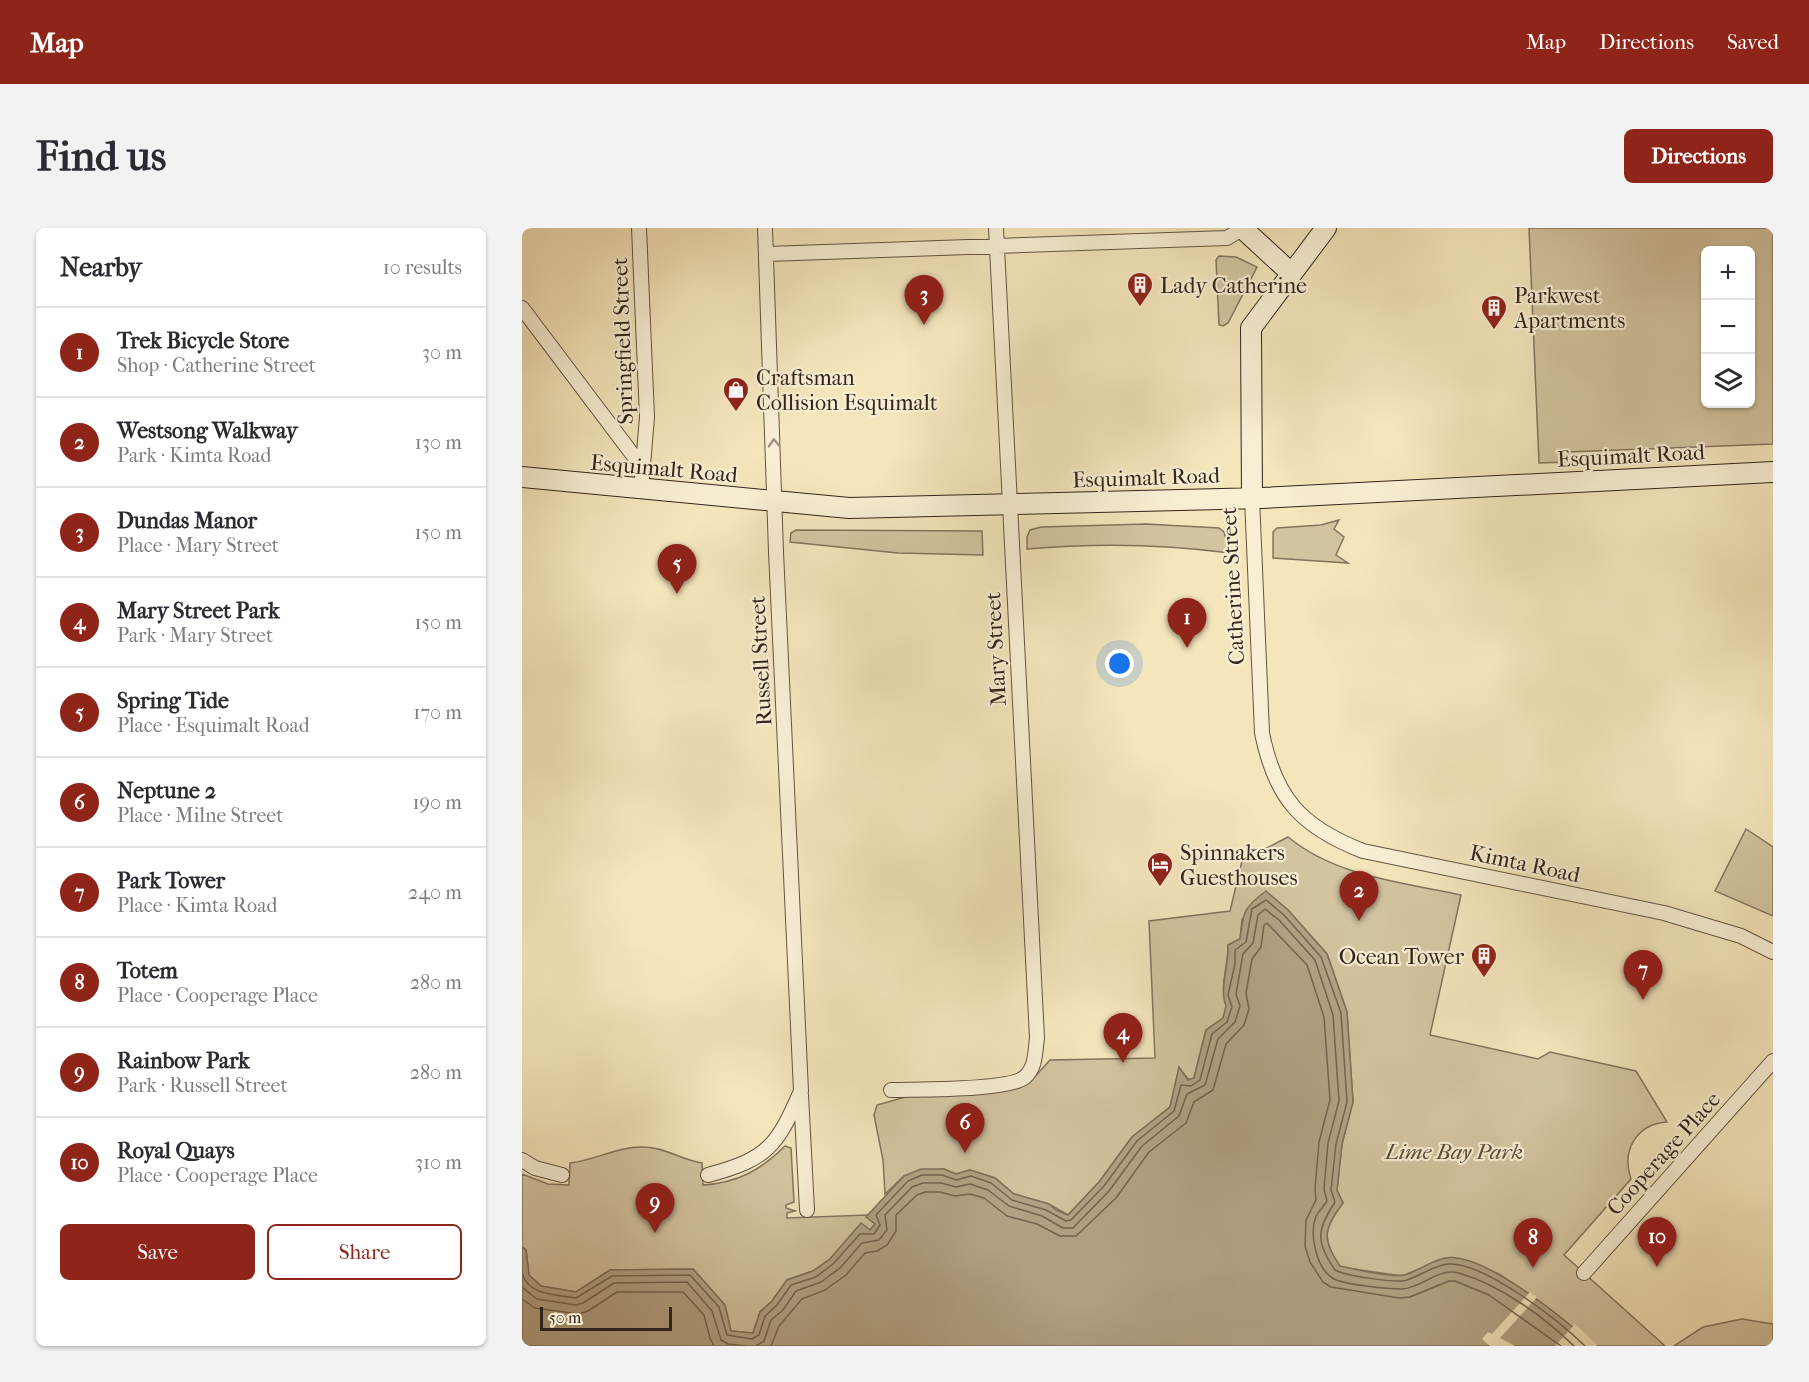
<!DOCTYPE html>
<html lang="en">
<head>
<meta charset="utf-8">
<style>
  :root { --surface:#fff; --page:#f2f2f3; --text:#2b2b33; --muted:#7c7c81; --line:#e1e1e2; --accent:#8f2418 }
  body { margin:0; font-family:"IM FELL French Canon",serif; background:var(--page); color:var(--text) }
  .controls { position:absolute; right:18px; top:18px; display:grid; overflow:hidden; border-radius:9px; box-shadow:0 2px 4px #0004 }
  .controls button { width:54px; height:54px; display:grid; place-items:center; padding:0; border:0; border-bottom:2px solid var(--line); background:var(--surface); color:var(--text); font:30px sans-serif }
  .scale { position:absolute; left:18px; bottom:15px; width:132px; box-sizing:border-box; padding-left:6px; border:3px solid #34241b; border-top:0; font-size:16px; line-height:21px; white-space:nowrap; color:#34241b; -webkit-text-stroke:4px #f8eed3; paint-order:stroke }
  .you { position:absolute; left:598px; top:436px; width:21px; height:21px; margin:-15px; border:4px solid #fff; border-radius:50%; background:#1a73e8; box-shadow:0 0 0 9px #1a73e833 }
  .badge { display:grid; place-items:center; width:39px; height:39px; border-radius:50%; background:var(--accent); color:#fff; font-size:20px; font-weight:700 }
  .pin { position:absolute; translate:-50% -50px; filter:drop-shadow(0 2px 3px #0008) }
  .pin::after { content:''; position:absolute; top:32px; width:21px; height:18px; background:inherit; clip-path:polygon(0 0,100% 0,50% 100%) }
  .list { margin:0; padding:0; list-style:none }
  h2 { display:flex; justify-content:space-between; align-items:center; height:78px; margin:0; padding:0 24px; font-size:26px }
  h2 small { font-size:20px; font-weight:400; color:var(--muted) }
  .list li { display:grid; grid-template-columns:39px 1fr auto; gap:18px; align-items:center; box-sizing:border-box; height:90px; padding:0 24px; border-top:2px solid var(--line) }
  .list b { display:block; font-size:22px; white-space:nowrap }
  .list p { margin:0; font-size:20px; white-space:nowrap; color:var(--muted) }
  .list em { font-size:20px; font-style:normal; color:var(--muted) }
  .actions { display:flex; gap:12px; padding:18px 24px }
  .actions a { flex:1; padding:14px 0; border:2px solid var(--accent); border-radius:9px; text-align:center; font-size:21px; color:var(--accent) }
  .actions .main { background:var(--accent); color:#fff }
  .icon { flex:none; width:33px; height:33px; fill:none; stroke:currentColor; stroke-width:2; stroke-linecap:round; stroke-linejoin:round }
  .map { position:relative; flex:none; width:1251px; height:1118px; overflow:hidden; border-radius:9px }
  header { display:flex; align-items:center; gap:36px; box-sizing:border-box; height:84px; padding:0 30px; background:var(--accent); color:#fff }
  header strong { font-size:28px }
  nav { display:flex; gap:33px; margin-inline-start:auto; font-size:21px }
  .intro { display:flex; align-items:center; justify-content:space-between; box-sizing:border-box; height:144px; padding:0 36px }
  h1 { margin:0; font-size:42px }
  .button { padding:15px 27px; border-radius:9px; background:var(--accent); color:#fff; font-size:21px; font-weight:700 }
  main { display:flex; gap:36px; padding:0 36px }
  aside { flex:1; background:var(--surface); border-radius:9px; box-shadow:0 2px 4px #0004 }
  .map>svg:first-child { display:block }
  .green { fill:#d3c4a0; stroke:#84745e; stroke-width:1.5; fill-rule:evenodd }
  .water { fill:#b3a385; stroke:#80705b; stroke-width:1.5 }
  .pier { fill:#f4e5bb }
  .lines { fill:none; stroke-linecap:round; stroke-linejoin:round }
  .shore { stroke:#746450; stroke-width:1.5 }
  .street-casing { stroke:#645443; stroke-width:16 }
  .secondary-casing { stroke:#34241b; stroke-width:22 }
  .street { stroke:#f8eed3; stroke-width:14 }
  .secondary { stroke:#f8eed3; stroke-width:20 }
  .oneway { stroke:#a09380 }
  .labels { text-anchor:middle; stroke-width:4.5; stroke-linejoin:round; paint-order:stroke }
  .poi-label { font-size:22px; fill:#34241b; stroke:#f8eed3; text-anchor:start }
  .street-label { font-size:22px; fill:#34241b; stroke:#f8eed3 }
  .park-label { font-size:22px; font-style:italic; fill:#5c4c3c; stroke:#f8eed3 }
</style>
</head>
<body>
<header>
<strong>Map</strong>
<nav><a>Map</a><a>Directions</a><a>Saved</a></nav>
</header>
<div class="intro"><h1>Find us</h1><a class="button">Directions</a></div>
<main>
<aside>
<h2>Nearby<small>10 results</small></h2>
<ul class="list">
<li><span class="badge">1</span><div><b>Trek Bicycle Store</b><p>Shop · Catherine Street</p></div><em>30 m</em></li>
<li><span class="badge">2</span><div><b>Westsong Walkway</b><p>Park · Kimta Road</p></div><em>130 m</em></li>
<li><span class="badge">3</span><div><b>Dundas Manor</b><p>Place · Mary Street</p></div><em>150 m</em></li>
<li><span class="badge">4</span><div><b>Mary Street Park</b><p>Park · Mary Street</p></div><em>150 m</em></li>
<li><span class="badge">5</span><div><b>Spring Tide</b><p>Place · Esquimalt Road</p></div><em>170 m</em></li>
<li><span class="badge">6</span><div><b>Neptune 2</b><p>Place · Milne Street</p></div><em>190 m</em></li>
<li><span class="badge">7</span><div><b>Park Tower</b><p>Place · Kimta Road</p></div><em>240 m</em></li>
<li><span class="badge">8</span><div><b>Totem</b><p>Place · Cooperage Place</p></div><em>280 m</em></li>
<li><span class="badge">9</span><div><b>Rainbow Park</b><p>Park · Russell Street</p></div><em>280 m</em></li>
<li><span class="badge">10</span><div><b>Royal Quays</b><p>Place · Cooperage Place</p></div><em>310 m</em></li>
</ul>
<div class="actions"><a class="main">Save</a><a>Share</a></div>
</aside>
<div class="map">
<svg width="1251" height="1118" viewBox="0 0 1251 1118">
  <rect width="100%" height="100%" fill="#f4e5bb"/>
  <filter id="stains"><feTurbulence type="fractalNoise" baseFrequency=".00333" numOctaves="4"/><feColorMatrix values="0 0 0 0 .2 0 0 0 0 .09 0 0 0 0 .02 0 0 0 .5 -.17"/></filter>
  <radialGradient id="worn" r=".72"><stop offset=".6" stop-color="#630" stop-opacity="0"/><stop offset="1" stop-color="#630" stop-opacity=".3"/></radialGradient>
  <path class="green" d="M1007,0H1251V216L1046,224V234L1017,235ZM1184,22H1228V176H1184Z
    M697,28L714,29L735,39L706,95L701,98L697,97L694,32Z
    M817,292L812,301L822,309L814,327L826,335L751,330V304L755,300L799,297Z
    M624,296L697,300L702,304L708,325C641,316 572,315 505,321V309L508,302L519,299Z
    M274,302L460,303L461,327L376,325L268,314L269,305Z
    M1224,601L1251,619V688L1193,663Z
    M766,609C815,649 879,654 939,667L908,807L1016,831L1028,824L1114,843L1145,894C1115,896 1099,922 1109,951L1042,1027L1143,1118H1072L1025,1079L977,1046L938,1031L924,1030L880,1048L818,1039C799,1011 802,1000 821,975L815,962L820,916L831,874L825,784L805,726L766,682L744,664L720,691L718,711L706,717C707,737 696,760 705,777L701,790L684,802L672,850L667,852L657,840L648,879L610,909L577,954L546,987L527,976L492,966L473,950L448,942L434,946L422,941L382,948L363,966L361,932L352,887L355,877L390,867L466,865L494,860L509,853L528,832L633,830L627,693L708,683L720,633Z
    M263,918L269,920L272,974L264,977V980L273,983L265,985V990L346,987L345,989L353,996L347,1003L339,996L308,1031L291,1043L265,1052L250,1073L238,1084L231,1105L209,1103L203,1077L171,1041L88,1042L54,1064L19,1058L7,1047L4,1022L0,1019V946L26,956L47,957L48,935C74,932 96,918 122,919C142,919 160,932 180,935L181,957C215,955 239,942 263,918Z
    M1220,1091L1251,1096V1118H1152L1181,1099Z"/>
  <path class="water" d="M744,663L766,682L805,726L825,784L831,874L820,916L815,962L821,975C802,1000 799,1011 818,1038C834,1041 867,1050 882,1047C896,1044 909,1032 924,1030C961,1024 1046,1093 1072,1118H0V1019L4,1022L7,1047L19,1058L54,1064L88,1042L171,1041L203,1077L209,1103L231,1105L238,1084L250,1073L265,1052L291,1043L308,1031L339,995L348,1002L353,996L344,989L382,948L399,941H422L434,946L448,942L473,950L492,966L527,976L534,982L546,987L577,954L610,909L648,879L657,839L666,852L672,850L684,802L701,790L704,778C697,761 707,737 706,717L718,711C721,684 722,679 744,663Z"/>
  <path class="pier" d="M1008,1064L1015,1069L978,1110L993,1118H968L960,1111L966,1104L970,1106Z
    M1053,1096L1074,1116L1075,1118H1033Z"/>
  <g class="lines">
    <path class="shore" d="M0,1043C3,1067 35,1067 54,1070L90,1048L168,1047L197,1079L205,1107L230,1111L237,1107L243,1088L255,1077L269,1057L294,1049L311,1036L338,1006H352L358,997L354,987L386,953L400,947H420L434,952L449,948L469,955L490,972L524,982L544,993L549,992L582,958L615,913L652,883L659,857L669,858L678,852L690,806L705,794L710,779L706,767L713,736V722L724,714L730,681L744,672L762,687L799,729L819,785L825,874L814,916L809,962L813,974C795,1002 793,1013 813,1042C821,1047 875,1056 885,1052C898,1048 914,1036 927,1036C964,1035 1037,1093 1063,1118
      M0,1059L15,1071L54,1077L61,1075L92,1055L165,1054L190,1083L199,1112L206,1116L223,1118
      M0,1071L13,1080L56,1086L66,1083L95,1064H161L182,1087L188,1110L192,1118
      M234,1118L242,1113L249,1092L261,1082L274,1063L299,1054L318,1040L340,1015L357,1012L365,1002L363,987L390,959L401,955H419L434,959L448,956L466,962L487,978L520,988L541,1000H551L587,963L620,918L657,888L665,866L683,857L696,811L713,794L718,778L714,766L721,726L731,715L736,687L743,681L757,692L793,732L811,787L817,873L806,915L802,961L805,973C802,978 797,983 794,988C787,1006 794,1041 812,1051C824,1057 867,1061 880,1061C900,1060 917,1039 937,1045C978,1057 1021,1088 1052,1118
      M249,1118L257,1098L280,1071L303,1062L324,1047L343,1025L355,1023L365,1017L374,1003V987L395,967L403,964H418L433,968L448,966L462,970L485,988L515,996L538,1008H554L594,970L627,924L664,895L672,874L691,862L704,816L722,797L727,781L724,765L730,731L739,719L742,697L745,695L785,737L802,789L808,872L797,914L793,961L794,972L784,992L783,1018L788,1034L801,1054L809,1059L877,1070L888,1069L927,1053H933L967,1067L1039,1118"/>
    <defs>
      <path id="street" d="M117,0L125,189L119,261
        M245,26L705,10L720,1
        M0,80L120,239
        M730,270L740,505C753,570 779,599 841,623L1142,685L1219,708L1251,724
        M369,862C394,861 487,863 503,849C514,839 513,824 515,810L474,0
        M279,867L285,982
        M0,932L13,940L40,947
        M186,947C246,931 255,918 279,863L254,324L243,0
        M1062,1045L1251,833"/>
      <path id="secondary" d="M720,0L769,45
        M0,249L327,280L740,270L1251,244
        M730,270L729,100L804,0"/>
    </defs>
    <use href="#street" class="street-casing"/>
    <use href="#secondary" class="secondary-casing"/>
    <use href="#street" class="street"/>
    <use href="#secondary" class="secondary"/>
  </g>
  <defs><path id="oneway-chevron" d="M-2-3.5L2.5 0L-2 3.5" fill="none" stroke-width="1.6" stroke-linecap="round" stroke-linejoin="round" transform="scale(1.5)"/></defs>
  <use class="oneway" href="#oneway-chevron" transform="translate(252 215) rotate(-92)"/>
  <defs>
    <symbol id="building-pin" viewBox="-11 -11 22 30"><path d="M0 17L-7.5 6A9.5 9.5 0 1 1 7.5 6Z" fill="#8f2418" stroke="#f8eed3"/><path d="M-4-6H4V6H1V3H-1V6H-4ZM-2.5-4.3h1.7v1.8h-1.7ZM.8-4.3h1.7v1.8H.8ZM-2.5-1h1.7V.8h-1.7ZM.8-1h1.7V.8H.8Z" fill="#fff"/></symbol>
    <symbol id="shop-pin" viewBox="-11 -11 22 30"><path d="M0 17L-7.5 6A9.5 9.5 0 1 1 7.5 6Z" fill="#8f2418" stroke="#f8eed3"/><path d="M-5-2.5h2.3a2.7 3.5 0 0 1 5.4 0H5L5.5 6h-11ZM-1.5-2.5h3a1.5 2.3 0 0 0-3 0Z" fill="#fff"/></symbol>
    <symbol id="hotel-pin" viewBox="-11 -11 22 30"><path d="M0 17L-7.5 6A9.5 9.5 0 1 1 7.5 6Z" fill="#8f2418" stroke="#f8eed3"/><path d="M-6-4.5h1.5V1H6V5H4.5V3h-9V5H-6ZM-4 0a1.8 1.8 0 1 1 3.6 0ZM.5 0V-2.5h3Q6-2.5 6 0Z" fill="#fff"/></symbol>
  </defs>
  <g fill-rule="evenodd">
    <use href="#building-pin" x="603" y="42" width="30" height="40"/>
    <use href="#building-pin" x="957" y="65" width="30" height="40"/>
    <use href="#shop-pin" x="199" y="147" width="30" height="40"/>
    <use href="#hotel-pin" x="623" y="622" width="30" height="40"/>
    <use href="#building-pin" x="947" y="713" width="30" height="40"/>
  </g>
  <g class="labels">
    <g class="poi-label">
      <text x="638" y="65">Lady Catherine</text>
      <text x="992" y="75">Parkwest<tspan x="992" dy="25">Apartments</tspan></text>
      <text x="234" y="157">Craftsman<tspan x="234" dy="25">Collision Esquimalt</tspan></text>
      <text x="658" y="632">Spinnakers<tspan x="658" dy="25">Guesthouses</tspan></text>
      <text x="942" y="736" text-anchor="end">Ocean Tower</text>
    </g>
    <g class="street-label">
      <text transform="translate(100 113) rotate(-92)" y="8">Springfield Street</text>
      <text transform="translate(1109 227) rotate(-3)" y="8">Esquimalt Road</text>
      <text transform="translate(142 240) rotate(5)" y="8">Esquimalt Road</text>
      <text transform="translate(624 249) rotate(-2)" y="8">Esquimalt Road</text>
      <text transform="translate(710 358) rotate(-93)" y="8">Catherine Street</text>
      <text transform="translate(473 421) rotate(-93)" y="8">Mary Street</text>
      <text transform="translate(238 433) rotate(-93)" y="8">Russell Street</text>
      <text transform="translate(1003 635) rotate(12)" y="8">Kimta Road</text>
      <text transform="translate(1141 925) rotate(-48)" y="8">Cooperage Place</text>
    </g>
    <g class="park-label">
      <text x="932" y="931">Lime Bay Park</text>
    </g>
  </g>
  <rect width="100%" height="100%" filter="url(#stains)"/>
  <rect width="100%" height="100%" fill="url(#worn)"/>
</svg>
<div class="controls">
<button>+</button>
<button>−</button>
<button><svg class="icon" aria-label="layers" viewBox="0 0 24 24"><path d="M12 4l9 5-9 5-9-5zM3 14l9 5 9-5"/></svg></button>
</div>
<div class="scale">50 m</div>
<div class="you"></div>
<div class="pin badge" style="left:665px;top:420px">1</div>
<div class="pin badge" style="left:837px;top:693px">2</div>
<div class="pin badge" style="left:402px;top:97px">3</div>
<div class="pin badge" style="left:601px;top:835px">4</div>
<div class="pin badge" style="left:155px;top:366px">5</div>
<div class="pin badge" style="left:443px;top:925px">6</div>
<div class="pin badge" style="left:1121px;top:772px">7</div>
<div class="pin badge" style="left:1011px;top:1040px">8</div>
<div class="pin badge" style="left:133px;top:1005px">9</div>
<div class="pin badge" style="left:1135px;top:1039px">10</div>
</div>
</main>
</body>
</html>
